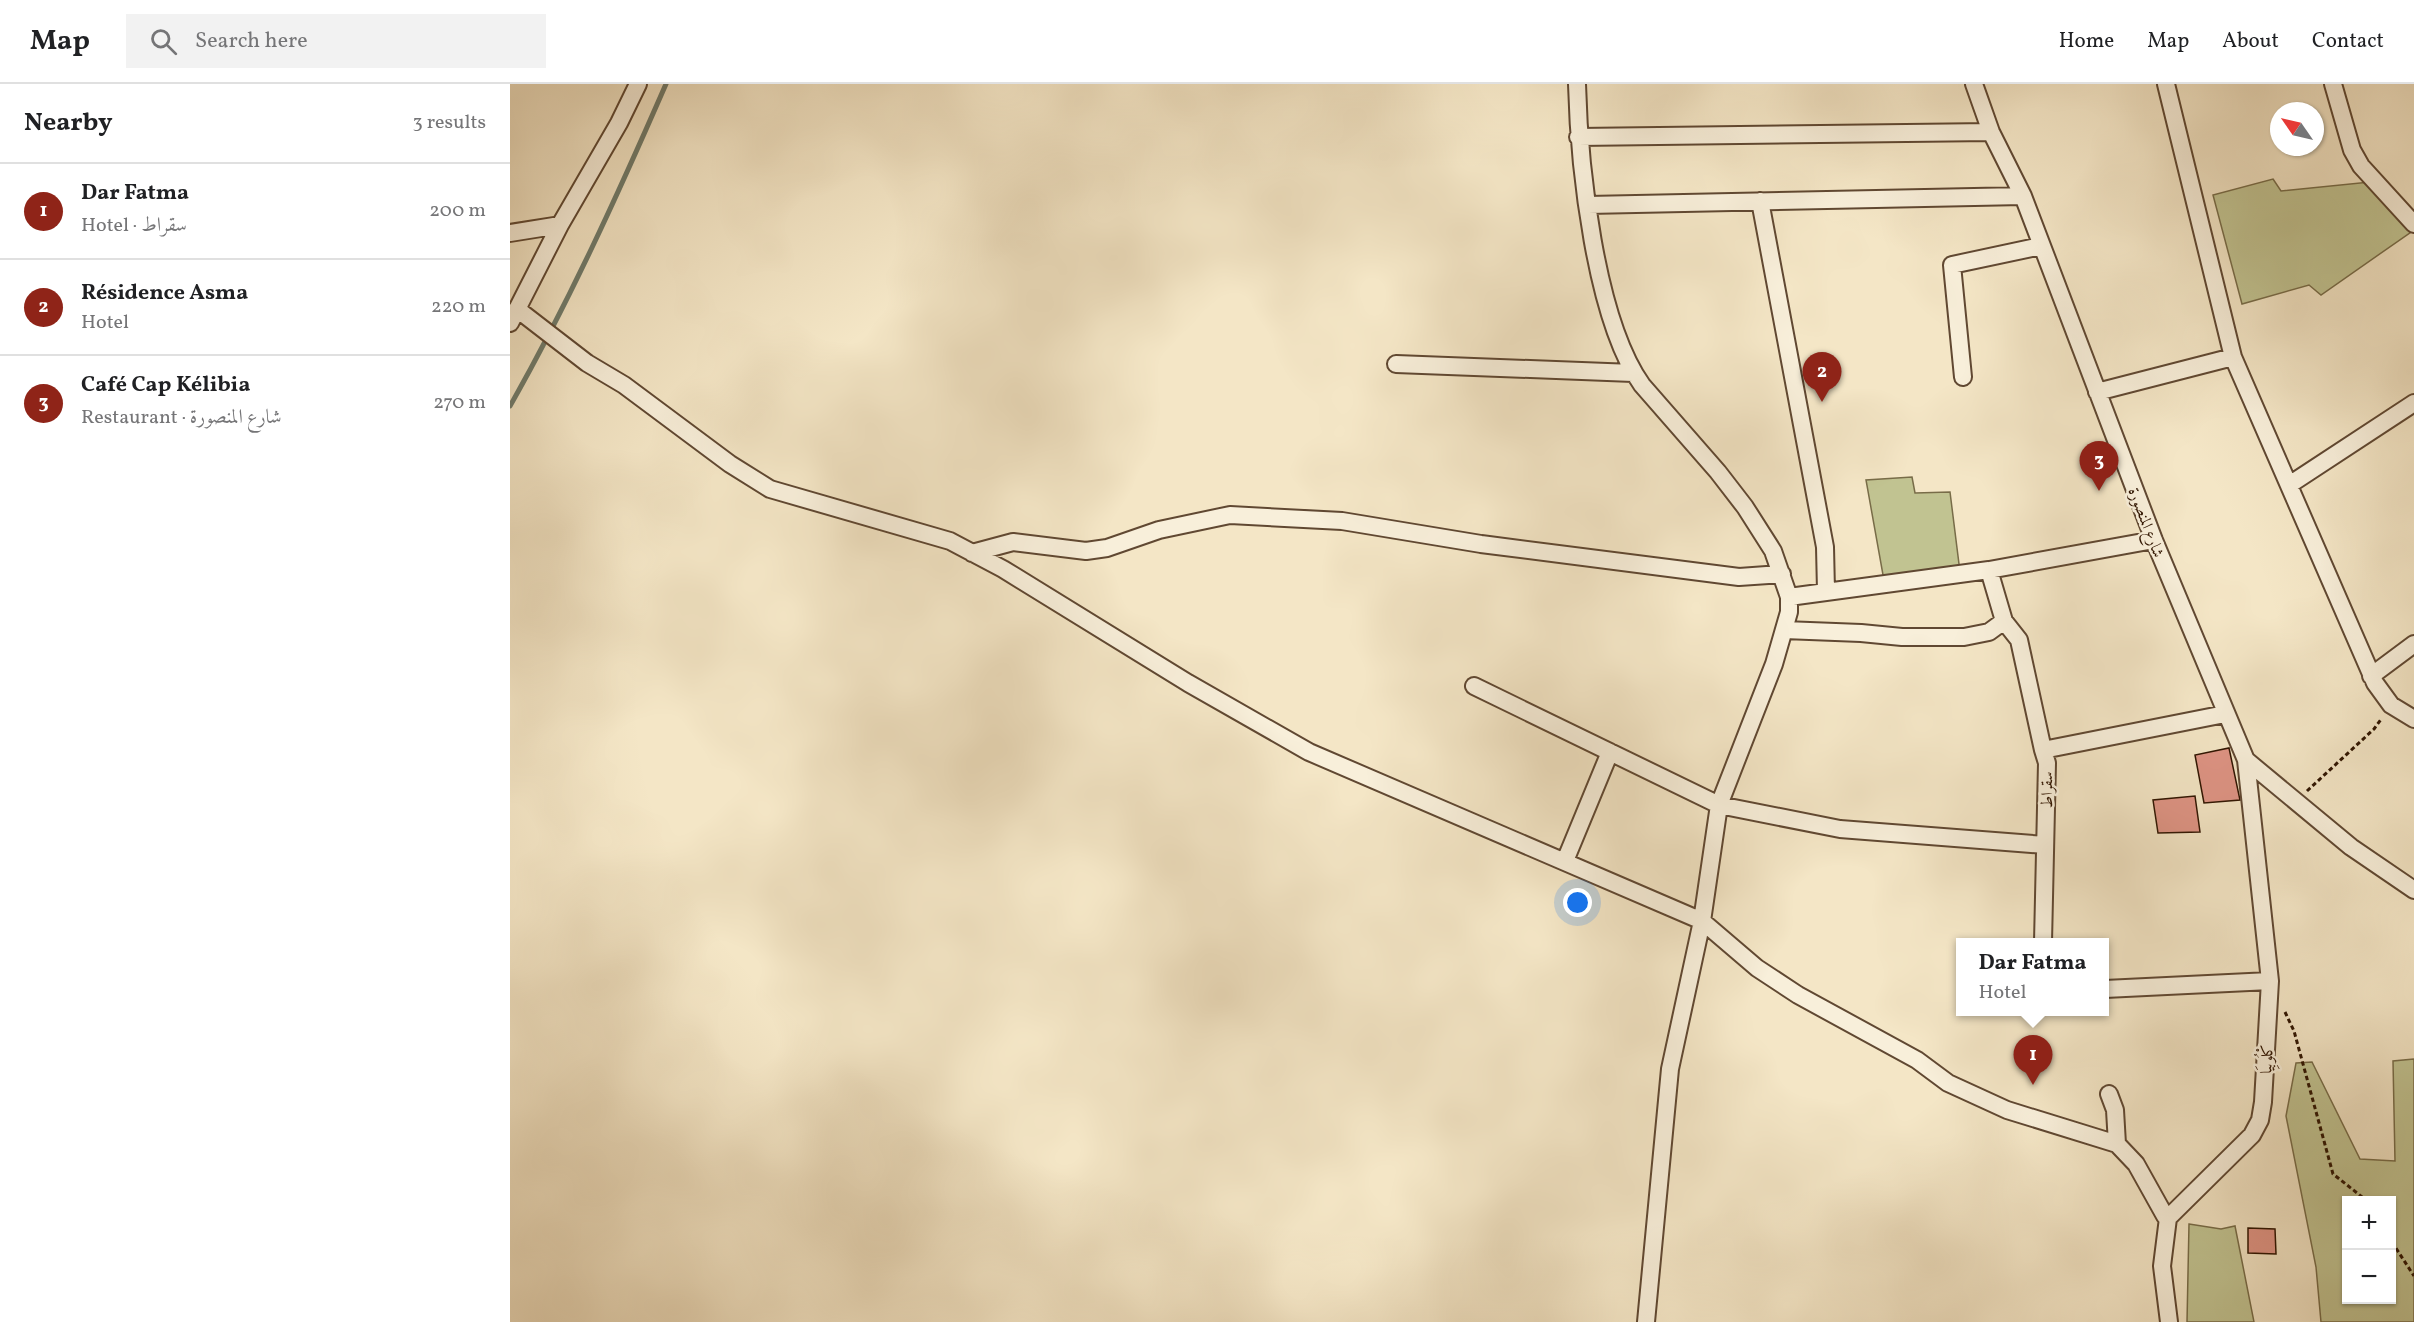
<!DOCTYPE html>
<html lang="en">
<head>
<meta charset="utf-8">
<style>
  :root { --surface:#fff; --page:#f2f2f2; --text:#202124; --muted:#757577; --line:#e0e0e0; --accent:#8f2418 }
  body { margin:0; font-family:Vollkorn,Amiri,serif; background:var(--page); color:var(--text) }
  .controls { position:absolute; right:18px; bottom:18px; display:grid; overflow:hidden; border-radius:0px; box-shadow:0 2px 4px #0004 }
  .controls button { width:54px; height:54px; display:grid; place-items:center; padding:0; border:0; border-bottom:2px solid var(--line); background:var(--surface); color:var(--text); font:30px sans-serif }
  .compass { position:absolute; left:1760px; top:18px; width:54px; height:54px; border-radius:50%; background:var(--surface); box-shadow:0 2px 4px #0004; rotate:304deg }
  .you { position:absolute; left:1068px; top:819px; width:21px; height:21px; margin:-15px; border:4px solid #fff; border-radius:50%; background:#1a73e8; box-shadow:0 0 0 9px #1a73e833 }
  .badge { display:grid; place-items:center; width:39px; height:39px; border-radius:50%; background:var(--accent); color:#fff; font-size:20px; font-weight:700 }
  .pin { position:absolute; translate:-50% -50px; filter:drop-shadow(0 2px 3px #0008) }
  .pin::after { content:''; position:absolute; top:32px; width:21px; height:18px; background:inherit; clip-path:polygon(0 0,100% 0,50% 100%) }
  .popup { position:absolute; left:1446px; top:854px; width:153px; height:78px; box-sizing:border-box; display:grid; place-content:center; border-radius:0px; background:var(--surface); filter:drop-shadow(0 2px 4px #0005); font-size:20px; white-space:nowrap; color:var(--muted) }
  .popup b { font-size:22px; color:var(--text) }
  .popup::after { content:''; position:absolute; left:50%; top:100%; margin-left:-12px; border:12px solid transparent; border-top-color:var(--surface) }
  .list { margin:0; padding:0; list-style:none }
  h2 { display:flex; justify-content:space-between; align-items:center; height:78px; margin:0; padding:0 24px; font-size:26px }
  h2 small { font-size:20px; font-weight:400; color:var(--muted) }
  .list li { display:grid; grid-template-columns:39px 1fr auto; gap:18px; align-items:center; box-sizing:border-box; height:96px; padding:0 24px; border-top:2px solid var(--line) }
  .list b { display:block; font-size:22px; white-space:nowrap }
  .list p { margin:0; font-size:20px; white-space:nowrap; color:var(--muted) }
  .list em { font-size:20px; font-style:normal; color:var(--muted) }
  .icon { flex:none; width:33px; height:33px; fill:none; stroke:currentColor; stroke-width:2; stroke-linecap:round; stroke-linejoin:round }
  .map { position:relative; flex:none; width:1904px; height:1238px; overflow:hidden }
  header { display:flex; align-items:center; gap:36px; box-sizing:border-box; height:84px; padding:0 30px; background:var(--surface); border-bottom:2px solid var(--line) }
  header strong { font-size:28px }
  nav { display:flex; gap:33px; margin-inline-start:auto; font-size:21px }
  .search { width:420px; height:54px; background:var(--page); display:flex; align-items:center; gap:15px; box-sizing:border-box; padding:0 21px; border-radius:0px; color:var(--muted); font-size:22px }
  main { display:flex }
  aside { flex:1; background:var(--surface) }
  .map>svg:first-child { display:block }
  .green { fill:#c1c391; stroke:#786c48; stroke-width:1.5; fill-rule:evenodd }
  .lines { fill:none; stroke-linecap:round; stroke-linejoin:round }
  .stream { stroke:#707b6b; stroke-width:5 }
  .building { fill:#df9485; stroke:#2f1400; stroke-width:1.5 }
  .minor-casing { stroke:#604832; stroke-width:20 }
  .path { stroke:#2f1400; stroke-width:3; stroke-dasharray:4.5 3; stroke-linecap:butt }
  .minor { stroke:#f8efda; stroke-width:16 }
  .labels { text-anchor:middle; stroke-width:5; stroke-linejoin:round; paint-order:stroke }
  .street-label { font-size:16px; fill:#2f1400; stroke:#f8efda }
</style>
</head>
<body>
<header>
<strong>Map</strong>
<div class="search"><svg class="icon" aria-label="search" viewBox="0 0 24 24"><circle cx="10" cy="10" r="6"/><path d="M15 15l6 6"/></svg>Search here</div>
<nav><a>Home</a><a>Map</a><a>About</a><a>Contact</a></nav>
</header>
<main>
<aside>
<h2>Nearby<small>3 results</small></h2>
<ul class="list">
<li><span class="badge">1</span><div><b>Dar Fatma</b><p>Hotel · سقراط</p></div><em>200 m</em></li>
<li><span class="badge">2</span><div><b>Résidence Asma</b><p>Hotel</p></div><em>220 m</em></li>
<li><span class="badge">3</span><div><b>Café Cap Kélibia</b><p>Restaurant · شارع المنصورة</p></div><em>270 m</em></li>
</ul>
</aside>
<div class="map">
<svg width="1904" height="1238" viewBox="0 0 1904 1238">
  <rect width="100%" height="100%" fill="#f4e6c6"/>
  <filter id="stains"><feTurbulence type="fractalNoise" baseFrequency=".00333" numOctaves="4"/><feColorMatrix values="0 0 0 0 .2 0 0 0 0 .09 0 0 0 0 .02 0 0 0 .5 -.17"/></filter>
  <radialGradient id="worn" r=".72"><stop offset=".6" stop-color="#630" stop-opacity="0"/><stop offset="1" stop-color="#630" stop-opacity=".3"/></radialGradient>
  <path class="green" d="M1763,95L1771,107L1860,98L1904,146L1811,211L1799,201L1732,220L1703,111Z
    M1402,393L1405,409L1440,408L1450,488L1375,502L1356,396Z
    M1904,975V1238H1811L1806,1183L1776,1032L1786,979L1802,978L1850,1075L1885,1077L1883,977ZM1882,1116V1216H1836V1116Z
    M1679,1140L1711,1145L1725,1142L1744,1238H1677Z"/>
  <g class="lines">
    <path class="stream" d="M0,322C59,218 108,110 156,0"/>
  </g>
  <path class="building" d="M1719,664L1730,716L1694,719L1685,671Z
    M1685,712L1690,748L1648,749L1643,716Z
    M1738,1144L1765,1145L1766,1170L1738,1169Z"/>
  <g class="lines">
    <defs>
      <path id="minor" d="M1067,0C1069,81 1085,235 1132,301L1208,388L1235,423L1263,467L1279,513V528L1264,580L1209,721L1192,837L1160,985L1136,1238
        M1464,0L1481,48L1513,112L1644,456L1736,676L1841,763L1904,806
        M1656,0L1723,273L1865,599L1881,621L1904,635
        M1823,0L1842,66L1851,82L1904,140
        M1068,53L1481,48
        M1250,117L1315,463L1316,507
        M1078,121L1513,112
        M0,149L50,141
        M7,225L77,279L114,301L220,380L260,405L440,457L493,485L678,599L799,668L1192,837L1247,884L1288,911L1407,976L1438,999L1497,1026L1607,1060L1626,1080L1655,1132L1658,1134
        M0,239L50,141L109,39L128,0
        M886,280L1123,289
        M1453,293L1442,181L1531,162
        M1587,308L1723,273
        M1779,401L1904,319
        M462,469L503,458L576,467L597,464L649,446L720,431L832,437L971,460L1229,493L1272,490
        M1479,486L1494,537L1509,556L1533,666
        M1279,513L1479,486L1644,456
        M1274,546L1351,549L1392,553H1454L1479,548L1494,537
        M1861,592L1904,560
        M964,602L1209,721L1330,745L1535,761
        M1055,777L1100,668
        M1533,858L1537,679L1533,666L1715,630
        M1595,905L1760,897
        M1599,1010L1605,1026L1607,1060
        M1659,1238L1652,1182L1658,1134L1742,1051L1750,1036L1753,1018L1760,897L1736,676"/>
    </defs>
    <use href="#minor" class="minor-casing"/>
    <path class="path" d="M1797,707L1864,645L1872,634
      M1775,928L1784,947L1823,1090L1856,1116
      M1882,1158L1904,1192"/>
    <use href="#minor" class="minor"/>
  </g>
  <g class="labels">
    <g class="street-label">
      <text transform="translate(1637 438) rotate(69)" y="6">شارع المنصورة</text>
      <text transform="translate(1536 706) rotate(-89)" y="6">سقراط</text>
      <text transform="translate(1756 975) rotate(-87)" y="6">كْلُوبِيَا</text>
    </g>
  </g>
  <rect width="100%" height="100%" filter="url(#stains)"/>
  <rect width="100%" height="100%" fill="url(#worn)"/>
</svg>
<div class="controls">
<button>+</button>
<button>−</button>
</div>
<svg class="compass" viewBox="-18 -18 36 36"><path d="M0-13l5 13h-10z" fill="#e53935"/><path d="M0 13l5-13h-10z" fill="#757577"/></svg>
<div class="you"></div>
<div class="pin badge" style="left:1523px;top:1001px">1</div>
<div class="popup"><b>Dar Fatma</b>Hotel</div>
<div class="pin badge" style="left:1312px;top:318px">2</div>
<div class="pin badge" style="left:1589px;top:407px">3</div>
</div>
</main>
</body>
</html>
